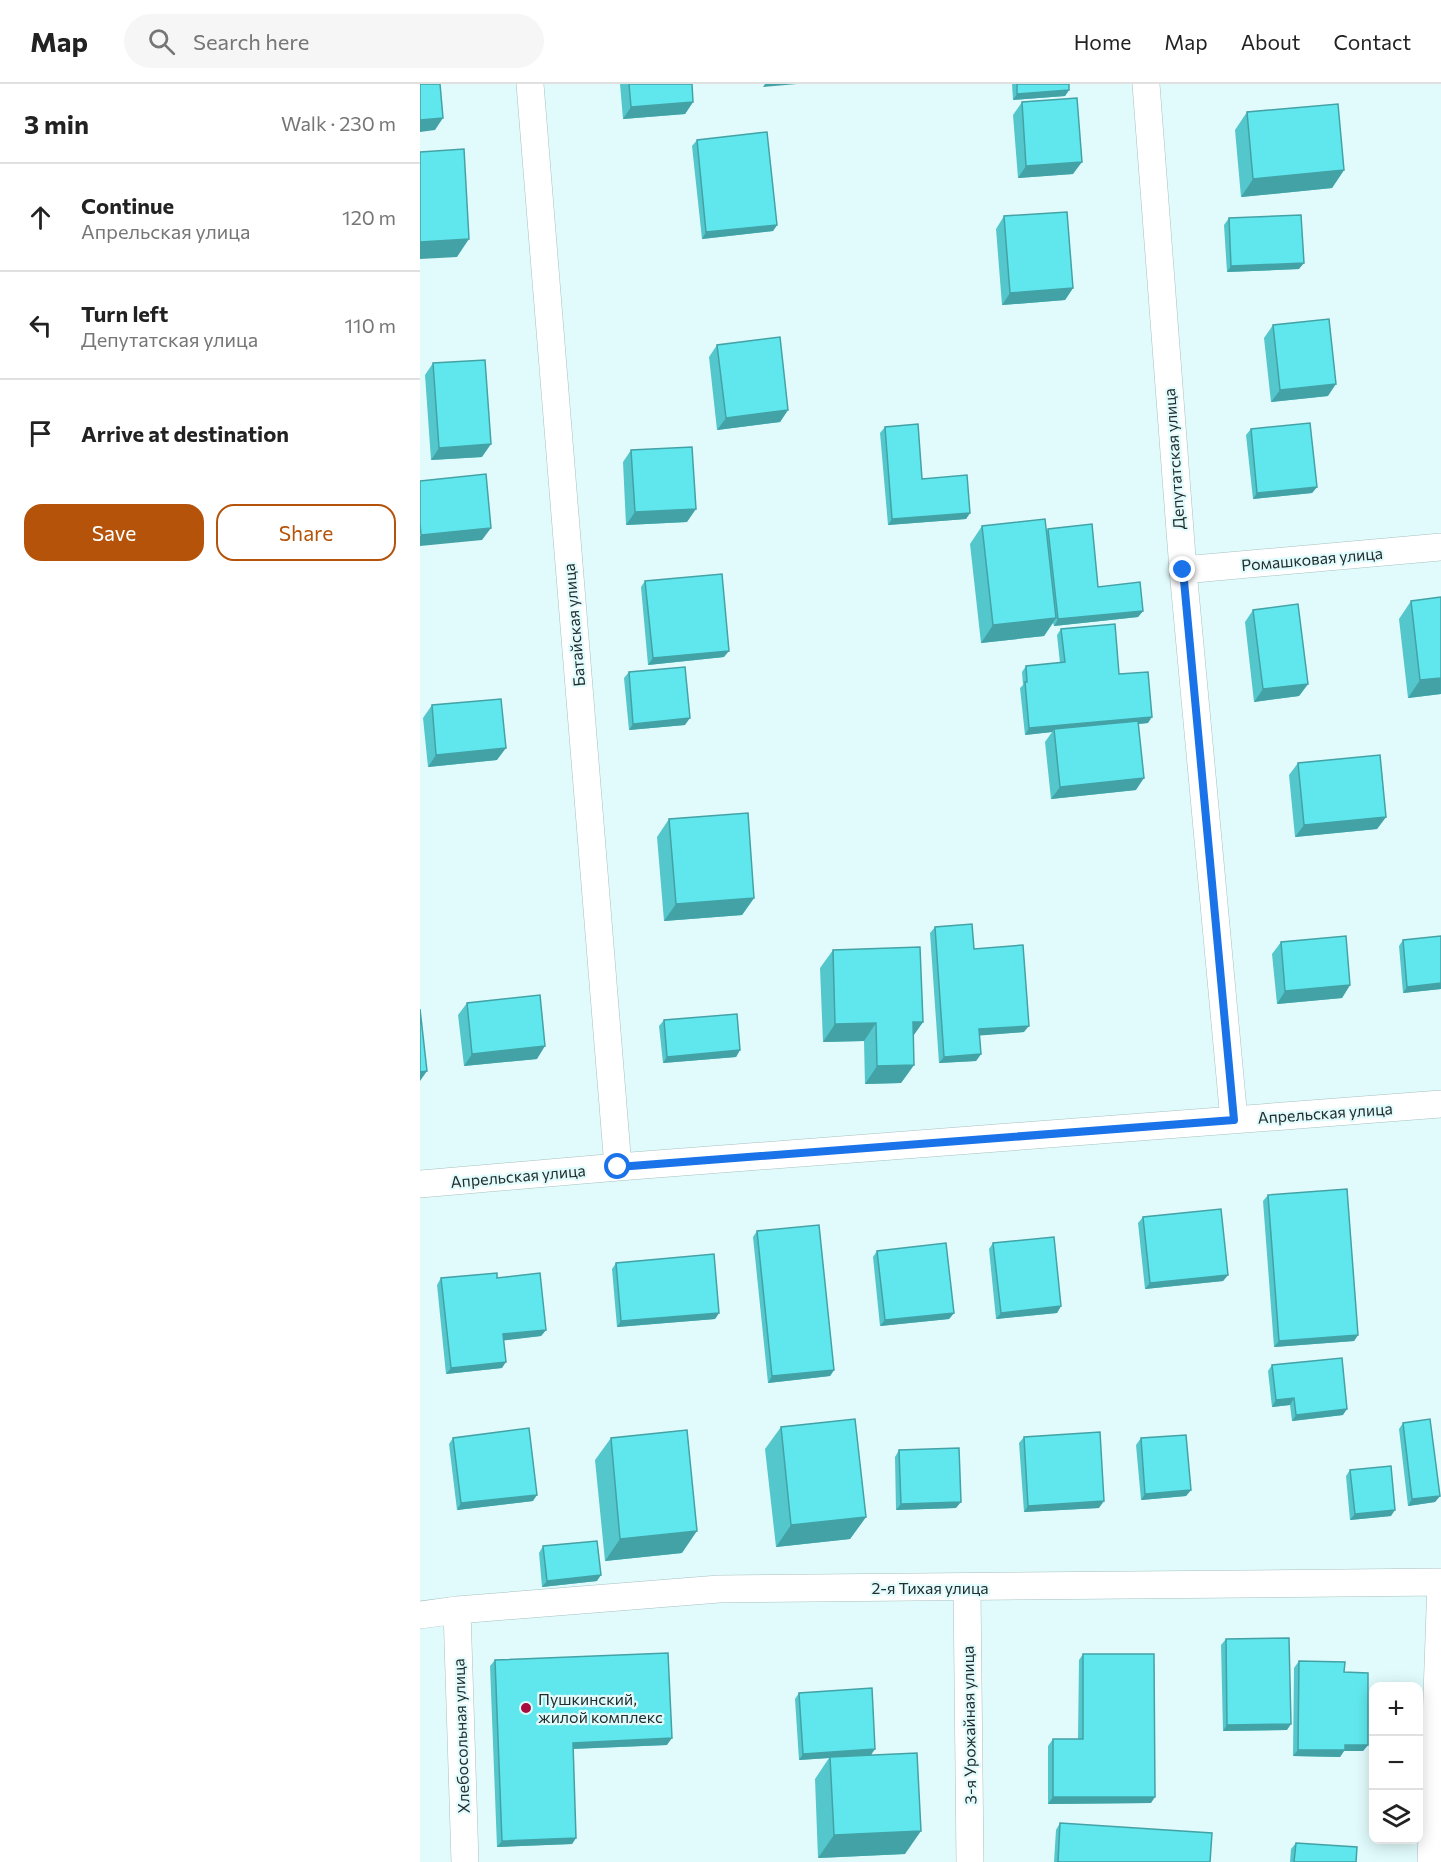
<!DOCTYPE html>
<html lang="en">
<head>
<meta charset="utf-8">
<style>
  :root { --surface:#fff; --page:#f6f6f6; --text:#222; --muted:#767676; --line:#e0e0e0; --accent:#b45309 }
  body { margin:0; font-family:Commissioner,sans-serif; background:var(--page); color:var(--text) }
  .controls { position:absolute; right:18px; bottom:18px; display:grid; overflow:hidden; border-radius:12px; box-shadow:0 3px 15px #0003 }
  .controls button { width:54px; height:54px; display:grid; place-items:center; padding:0; border:0; border-bottom:2px solid var(--line); background:var(--surface); color:var(--text); font:30px sans-serif }
  .stop { position:absolute; width:18px; height:18px; margin:-14px; border:4px solid #1a73e8; border-radius:50%; background:#fff }
  .stop.end { background:#1a73e8; border-color:#fff; box-shadow:0 2px 6px #0008 }
  .list { margin:0; padding:0; list-style:none }
  h2 { display:flex; justify-content:space-between; align-items:center; height:78px; margin:0; padding:0 24px; font-size:26px }
  h2 small { font-size:20px; font-weight:400; color:var(--muted) }
  .list li { display:grid; grid-template-columns:39px 1fr auto; gap:18px; align-items:center; box-sizing:border-box; height:108px; padding:0 24px; border-top:2px solid var(--line) }
  .list b { display:block; font-size:22px; white-space:nowrap }
  .list p { margin:0; font-size:20px; white-space:nowrap; color:var(--muted) }
  .list em { font-size:20px; font-style:normal; color:var(--muted) }
  .actions { display:flex; gap:12px; padding:18px 24px }
  .actions a { flex:1; padding:14px 0; border:2px solid var(--accent); border-radius:18px; text-align:center; font-size:21px; color:var(--accent) }
  .actions .main { background:var(--accent); color:#fff }
  .icon { flex:none; width:33px; height:33px; fill:none; stroke:currentColor; stroke-width:2; stroke-linecap:round; stroke-linejoin:round }
  .map { position:relative; flex:none; width:1021px; height:1778px; overflow:hidden }
  header { display:flex; align-items:center; gap:36px; box-sizing:border-box; height:84px; padding:0 30px; background:var(--surface); border-bottom:2px solid var(--line) }
  header strong { font-size:28px }
  nav { display:flex; gap:33px; margin-inline-start:auto; font-size:21px }
  .search { width:420px; height:54px; background:var(--page); display:flex; align-items:center; gap:15px; box-sizing:border-box; padding:0 21px; border-radius:33px; color:var(--muted); font-size:22px }
  main { display:flex }
  aside { flex:1; background:var(--surface) }
  .map>svg:first-child { display:block }
  .lines { fill:none; stroke-linecap:round; stroke-linejoin:round }
  .street-casing { stroke:#a7c0c1; stroke-width:28 }
  .street { stroke:#fff; stroke-width:27 }
  .wall { fill:#53c7cc }
  .shaded-wall { fill:#43a2a6 }
  .building { fill:#60e7ed; stroke:#43a2a6; stroke-width:1.5 }
  .route { stroke:#1a73e8; stroke-width:8 }
  .poi-dot { fill:#a60c3d; stroke:#e1fbfc; stroke-width:2 }
  .labels { text-anchor:middle; stroke-width:4.5; stroke-linejoin:round; paint-order:stroke }
  .street-label { font-size:16px; fill:#232d2d; stroke:#e1fbfc }
  .poi-label { font-size:16px; fill:#232d2d; stroke:#e1fbfc; text-anchor:start }
</style>
</head>
<body>
<header>
<strong>Map</strong>
<div class="search"><svg class="icon" aria-label="search" viewBox="0 0 24 24"><circle cx="10" cy="10" r="6"/><path d="M15 15l6 6"/></svg>Search here</div>
<nav><a>Home</a><a>Map</a><a>About</a><a>Contact</a></nav>
</header>
<main>
<aside>
<h2>3 min<small>Walk · 230 m</small></h2>
<ul class="list">
<li><svg class="icon" aria-label="ahead" viewBox="0 0 24 24"><path d="M12 20V5M6 11l6-6 6 6"/></svg><div><b>Continue</b><p>Апрельская улица</p></div><em>120 m</em></li>
<li><svg class="icon" aria-label="left" viewBox="0 0 24 24"><path d="M17 20v-9H6M10 6l-5 5 5 5"/></svg><div><b>Turn left</b><p>Депутатская улица</p></div><em>110 m</em></li>
<li><svg class="icon" aria-label="arrive" viewBox="0 0 24 24"><path d="M6 21V4h12l-3 4 3 4H6"/></svg><div><b>Arrive at destination</b></div></li>
</ul>
<div class="actions"><a class="main">Save</a><a>Share</a></div>
</aside>
<div class="map">
<svg width="1021" height="1778" viewBox="0 0 1021 1778">
  <rect width="100%" height="100%" fill="#e1fbfc"/>
  <g class="lines">
    <defs>
      <path id="street" d="M110,0L198,1083
        M726,0L763,486L814,1036
        M763,486L1021,463
        M0,1100L198,1083L1021,1020
        M547,1504L550,1778
        M37,1526L45,1778
        M0,1531L37,1526L299,1505L1021,1498
        M1011,1778L1021,1498"/>
    </defs>
    <use href="#street" class="street-casing"/>
    <use href="#street" class="street"/>
  </g>
  <path class="wall" d="M200,0H272L273,18L265,30L203,35Z
    M592,0H649V6L645,12L593,16Z
    M602,18L653,90L598,94L593,31Z
    M827,28L924,86L912,104L821,113L815,46Z
    M277,56L357,141L353,147L282,155L272,62Z
    M584,132L653,204L645,216L582,221L576,145Z
    M809,134L879,185L807,188L804,141Z
    M853,241L908,312L851,318L844,254Z
    M297,261L368,326L360,338L297,346L289,273Z
    M13,279L62,373L11,376L5,291Z
    M465,343L502,395L550,429L546,435L468,441L460,349Z
    M831,345L897,403L892,409L833,415L826,351Z
    M211,366L267,438L206,441L203,378Z
    M562,442L626,448L628,445L678,503L723,527L718,533L634,542L633,539L624,552L561,559L550,460Z
    M225,497L304,573L228,581L221,503Z
    M991,517L1021,610L988,614L979,535Z
    M833,526L888,600L879,612L834,618L825,538Z
    M641,545L699,590L728,639L718,640L716,706L631,715L625,658L632,648L605,651L600,604L603,601L602,588L606,582L640,579L637,551Z
    M209,588L265,641L209,646L204,594Z
    M12,621L77,676L8,683L3,634Z
    M878,679L966,733L957,745L875,753L869,691Z
    M249,735L334,814L322,831L244,837L237,753Z
    M515,843L554,865L604,948L559,951L561,970L556,977L519,979L510,849Z
    M983,856L1021,905L983,909L979,862Z
    M861,858L930,901L922,914L857,920L852,870Z
    M413,866L503,938L493,952L494,981L481,999L445,1000L444,957L403,958L400,884Z
    M47,919L117,975L44,982L38,931Z
    M244,936L320,966L316,973L243,979L239,942Z
    M848,1111L938,1251L934,1257L854,1263L843,1117Z
    M723,1133L808,1191L803,1197L725,1205L718,1139Z
    M337,1147L414,1286L410,1292L348,1299L333,1153Z
    M573,1159L641,1222L637,1229L576,1235L569,1165Z
    M457,1167L534,1229L529,1235L460,1242L453,1173Z
    M196,1179L299,1229L295,1235L197,1243L192,1185Z
    M21,1194H77L126,1246L121,1252L84,1256L82,1284L26,1290L17,1201Z
    M852,1281L923,1331L872,1337L870,1321L852,1323L848,1287Z
    M983,1339L1020,1412L1015,1418L988,1422L979,1345Z
    M361,1343L446,1433L430,1455L356,1463L345,1365Z
    M604,1353L679,1424L604,1428L599,1359Z
    M33,1354L113,1417L37,1426L29,1360Z
    M191,1354L262,1469L185,1477L175,1376Z
    M721,1354L771,1406L766,1412L721,1416L716,1361Z
    M479,1366L536,1424L476,1426L475,1373Z
    M930,1386L971,1432L930,1436L926,1392Z
    M123,1462L177,1497L122,1503L119,1469Z
    M806,1555L867,1646L803,1647L801,1561Z
    M663,1570L731,1719L628,1720V1662L633,1655H658L659,1576Z
    M75,1576L247,1661L153,1665L156,1754L152,1760L77,1763L70,1582Z
    M879,1577L924,1588L948,1661L943,1667H924L920,1673L873,1672L874,1584Z
    M379,1609L452,1671L485,1770L398,1774L395,1695L409,1674L379,1676L375,1615Z
    M640,1739L790,1778H634L636,1746Z
    M876,1759L936,1778H870L871,1765Z"/>
  <path class="shaded-wall" d="M345,0H377L343,3Z
    M649,6L645,12L593,16L597,10Z
    M273,18L265,30L203,35L211,23Z
    M23,34L15,46L0,48V36Z
    M662,78L653,90L598,94L606,82Z
    M924,86L912,104L821,113L833,95Z
    M357,141L353,147L282,155L286,148Z
    M49,155L37,173L0,175V158Z
    M884,179L879,185L807,188L811,182Z
    M653,204L645,216L582,221L590,209Z
    M916,300L908,312L851,318L860,306Z
    M368,326L360,338L297,346L306,334Z
    M71,360L62,373L11,376L19,364Z
    M897,403L892,409L833,415L837,409Z
    M276,425L267,438L206,441L215,428Z
    M550,429L546,435L468,441L472,435Z
    M71,444L62,456L0,462V452L1,451Z
    M723,527L718,533L634,542L638,535Z
    M636,534L624,552L561,559L573,541Z
    M309,567L304,573L228,581L233,574Z
    M1021,594V610L988,614L1000,596Z
    M888,600L879,612L834,618L843,605Z
    M732,633L728,639L634,648V645L632,648L605,651L609,644Z
    M270,634L265,641L209,646L213,640Z
    M86,664L77,676L8,683L16,671Z
    M724,694L716,706L631,715L640,703Z
    M966,733L957,745L875,753L884,741Z
    M334,814L322,831L244,837L256,820Z
    M1021,899V905L983,909L987,903Z
    M930,901L922,914L857,920L865,907Z
    M493,938H503L491,955Z
    M456,939L444,957L403,958L415,940Z
    M609,942L604,948L554,952L559,945Z
    M125,962L117,975L44,982L52,970Z
    M320,966L316,973L243,979L247,973Z
    M561,970L556,977L519,979L524,973Z
    M494,981L481,999L445,1000L457,982Z
    M7,987L0,997V988Z
    M808,1191L803,1197L725,1205L730,1199Z
    M641,1222L637,1229L576,1235L581,1229Z
    M299,1229L295,1235L197,1243L201,1237Z
    M534,1229L529,1235L460,1242L465,1236Z
    M126,1246L121,1252L79,1257L83,1250Z
    M938,1251L934,1257L854,1263L859,1257Z
    M86,1278L82,1284L26,1290L31,1284Z
    M414,1286L410,1292L348,1299L352,1292Z
    M874,1314L870,1321L852,1323L856,1316Z
    M927,1325L923,1331L872,1337L876,1331Z
    M771,1406L766,1412L721,1416L725,1410Z
    M117,1411L113,1417L37,1426L41,1419Z
    M1020,1412L1015,1418L988,1422L992,1415Z
    M684,1417L679,1424L604,1428L608,1422Z
    M541,1418L536,1424L476,1426L481,1420Z
    M975,1426L971,1432L930,1436L935,1430Z
    M446,1433L430,1455L356,1463L371,1441Z
    M277,1447L262,1469L185,1477L200,1455Z
    M181,1491L177,1497L122,1503L127,1497Z
    M871,1640L867,1646L803,1647L807,1641Z
    M252,1654L247,1661L148,1665L153,1659Z
    M925,1661H948L943,1667H924L920,1673L873,1672L878,1666Z
    M455,1665L451,1671L410,1673L409,1674L379,1676L383,1670Z
    M633,1713H735L731,1719L628,1720Z
    M501,1747L485,1770L398,1774L414,1751Z
    M156,1754L152,1760L77,1763L82,1757Z"/>
  <path class="building" d="M0,0H20L23,34L0,36Z
    M209,0H272L273,18L211,23Z
    M597,0H649V6L597,10Z
    M657,14L662,78L606,82L602,18Z
    M918,20L924,86L833,95L827,28Z
    M347,48L357,141L286,148L277,56Z
    M44,65L49,155L0,158V68Z
    M647,128L653,204L590,209L584,132Z
    M881,131L884,179L811,182L809,134Z
    M909,235L916,300L860,306L853,241Z
    M360,253L368,326L306,334L297,261Z
    M65,276L71,360L19,364L13,279Z
    M890,339L897,403L837,409L831,345Z
    M498,340L502,395L547,391L550,429L472,435L465,343Z
    M272,363L276,425L215,428L211,366Z
    M66,390L71,444L1,451L0,439V397Z
    M625,435L636,534L573,541L562,442Z
    M672,440L678,503L720,498L723,527L638,535L628,445Z
    M302,490L309,567L233,574L225,497Z
    M1021,513V594L1000,596L991,517Z
    M878,520L888,600L843,605L833,526Z
    M695,540L699,590L728,588L732,633L609,644L605,598H607L606,582L645,578L641,545Z
    M265,583L270,634L213,640L209,588Z
    M81,615L86,664L16,671L12,621Z
    M718,637L724,694L640,703L634,645Z
    M960,671L966,733L884,741L878,679Z
    M328,729L334,814L256,820L249,735Z
    M552,840L554,865L603,861L609,942L559,945L561,970L524,973L515,843Z
    M926,852L930,901L865,907L861,858Z
    M1021,852V899L987,903L983,856Z
    M500,863L503,938H493L494,981L457,982L456,939L415,940L413,866Z
    M120,911L125,962L52,970L47,919Z
    M0,925L7,987L0,988Z
    M317,930L320,966L247,973L244,936Z
    M927,1105L938,1251L859,1257L848,1111Z
    M801,1125L808,1191L730,1199L723,1133Z
    M399,1141L414,1286L352,1292L337,1147Z
    M634,1153L641,1222L581,1229L573,1159Z
    M526,1159L534,1229L465,1236L457,1167Z
    M294,1170L299,1229L201,1237L196,1179Z
    M77,1189V1194L120,1189L126,1246L83,1250L86,1278L31,1284L21,1194Z
    M922,1274L927,1325L876,1331L874,1314L856,1316L852,1281Z
    M435,1335L446,1433L371,1441L361,1343Z
    M1010,1335L1020,1412L992,1415L983,1339Z
    M109,1344L117,1411L41,1419L33,1354Z
    M267,1346L277,1447L200,1455L191,1354Z
    M680,1348L684,1417L608,1422L604,1353Z
    M766,1351L771,1406L725,1410L721,1354Z
    M539,1364L541,1418L481,1420L479,1366Z
    M971,1382L975,1426L935,1430L930,1386Z
    M177,1457L181,1491L127,1497L123,1462Z
    M869,1554L871,1640L807,1641L806,1555Z
    M248,1569L252,1654L153,1659L156,1754L82,1757L75,1576Z
    M663,1570H734L735,1713H633V1655H663Z
    M879,1577L925,1578L924,1588L948,1589V1661H925V1666H878Z
    M452,1604L455,1665L383,1670L379,1609Z
    M497,1669L501,1747L414,1751L410,1673Z
    M640,1739L792,1749L790,1778H638Z
    M876,1759L937,1763L936,1778H874Z"/>
  <g class="lines">
    <path class="route" d="M198,1083L814,1036L763,486"/>
  </g>
  <circle class="poi-dot" cx="106" cy="1624" r="6"/>
  <g class="labels">
    <g class="street-label">
      <text transform="translate(754 375) rotate(-94)" y="6">Депутатская улица</text>
      <text transform="translate(892 475) rotate(-5)" y="6">Ромашковая улица</text>
      <text transform="translate(154 541) rotate(-95)" y="6">Батайская улица</text>
      <text transform="translate(905 1029) rotate(-4)" y="6">Апрельская улица</text>
      <text transform="translate(98 1092) rotate(-5)" y="6">Апрельская улица</text>
      <text x="510" y="1510">2-я Тихая улица</text>
      <text transform="translate(549 1641) rotate(-91)" y="6">3-я Урожайная улица</text>
      <text transform="translate(41 1652) rotate(-92)" y="6">Хлебосольная улица</text>
    </g>
    <g class="poi-label">
      <text x="118" y="1621">Пушкинский,<tspan x="118" dy="18">жилой комплекс</tspan></text>
    </g>
  </g>
</svg>
<div class="controls">
<button>+</button>
<button>−</button>
<button><svg class="icon" aria-label="layers" viewBox="0 0 24 24"><path d="M12 4l9 5-9 5-9-5zM3 14l9 5 9-5"/></svg></button>
</div>
<div class="stop" style="left:198px;top:1083px"></div>
<div class="stop end" style="left:763px;top:486px"></div>
</div>
</main>
</body>
</html>
